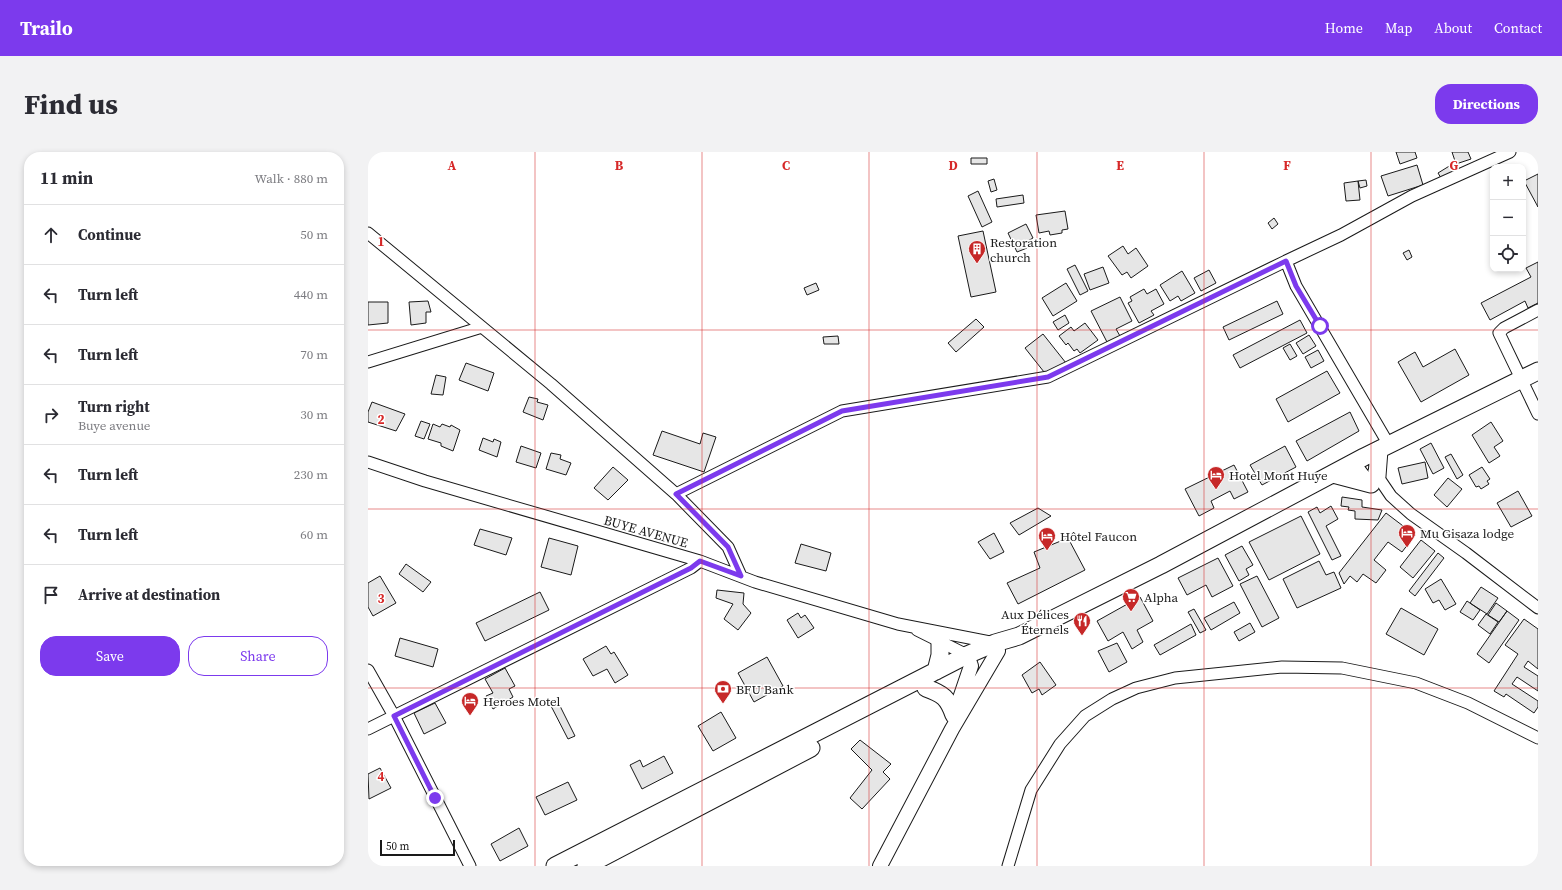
<!DOCTYPE html>
<html lang="en">
<head>
<meta charset="utf-8">
<style>
  :root { --surface:#fff; --page:#f2f2f3; --text:#2b2b33; --muted:#7c7c81; --line:#e1e1e2; --accent:#7c3aed }
  body { margin:0; font-family:"Source Serif 4",serif; background:var(--page); color:var(--text) }
  .controls { position:absolute; right:12px; top:12px; display:grid; overflow:hidden; border-radius:8px; box-shadow:0 2px 6px #0003 }
  .controls button { width:36px; height:36px; display:grid; place-items:center; padding:0; border:0; border-bottom:1px solid var(--line); background:var(--surface); color:var(--text); font:20px sans-serif }
  .scale { position:absolute; left:12px; bottom:10px; width:75px; box-sizing:border-box; padding-left:4px; border:2px solid #1a1a1a; border-top:0; font-size:11px; line-height:14px; white-space:nowrap; color:#1a1a1a; -webkit-text-stroke:3px #fff; paint-order:stroke }
  .stop { position:absolute; width:12px; height:12px; margin:-9px; border:3px solid #7c3aed; border-radius:50%; background:#fff }
  .stop.end { background:#7c3aed; border-color:#fff; box-shadow:0 1px 4px #0008 }
  .list { margin:0; padding:0; list-style:none }
  h2 { display:flex; justify-content:space-between; align-items:center; height:52px; margin:0; padding:0 16px; font-size:17px }
  h2 small { font-size:13px; font-weight:400; color:var(--muted) }
  .list li { display:grid; grid-template-columns:26px 1fr auto; gap:12px; align-items:center; box-sizing:border-box; height:60px; padding:0 16px; border-top:1px solid var(--line) }
  .list b { display:block; font-size:15px; white-space:nowrap }
  .list p { margin:0; font-size:13px; white-space:nowrap; color:var(--muted) }
  .list em { font-size:13px; font-style:normal; color:var(--muted) }
  .actions { display:flex; gap:8px; padding:12px 16px }
  .actions a { flex:1; padding:9px 0; border:1px solid var(--accent); border-radius:16px; text-align:center; font-size:14px; color:var(--accent) }
  .actions .main { background:var(--accent); color:#fff }
  .icon { flex:none; width:22px; height:22px; fill:none; stroke:currentColor; stroke-width:2; stroke-linecap:round; stroke-linejoin:round }
  .map { position:relative; flex:none; width:1170px; height:714px; overflow:hidden; border-radius:16px }
  header { display:flex; align-items:center; gap:24px; box-sizing:border-box; height:56px; padding:0 20px; background:var(--accent); color:#fff }
  header strong { font-size:19px }
  nav { display:flex; gap:22px; margin-inline-start:auto; font-size:14px }
  .intro { display:flex; align-items:center; justify-content:space-between; box-sizing:border-box; height:96px; padding:0 24px }
  h1 { margin:0; font-size:28px }
  .button { padding:10px 18px; border-radius:16px; background:var(--accent); color:#fff; font-size:14px; font-weight:700 }
  main { display:flex; gap:24px; padding:0 24px }
  aside { flex:1; background:var(--surface); border-radius:16px; box-shadow:0 2px 6px #0003 }
  .map>svg:first-child { display:block }
  .building { fill:#e6e6e6; stroke:#1a1a1a }
  .lines { fill:none; stroke-linecap:round; stroke-linejoin:round }
  .minor-casing { stroke:#1a1a1a; stroke-width:13 }
  .major-casing { stroke:#1a1a1a; stroke-width:16 }
  .highway-casing { stroke:#1a1a1a; stroke-width:19 }
  .minor { stroke:#fff; stroke-width:11 }
  .major { stroke:#fff; stroke-width:14 }
  .highway { stroke:#fff; stroke-width:17 }
  .route { stroke:#7c3aed; stroke-width:5 }
  .grid { fill:none; stroke:#d62828; stroke-width:1; stroke-opacity:0.55 }
  .labels { text-anchor:middle; stroke-width:3; stroke-linejoin:round; paint-order:stroke }
  .poi-label { font-size:13px; fill:#1a1a1a; stroke:#fff; text-anchor:start }
  .street-label { font-size:13px; fill:#1a1a1a; stroke:#fff }
  .grid-label { font-size:13px; text-anchor:middle; font-weight:bold; fill:#d62828; stroke:#fff; stroke-width:3; stroke-linejoin:round; paint-order:stroke }
</style>
</head>
<body>
<header>
<strong>Trailo</strong>
<nav><a>Home</a><a>Map</a><a>About</a><a>Contact</a></nav>
</header>
<div class="intro"><h1>Find us</h1><a class="button">Directions</a></div>
<main>
<aside>
<h2>11 min<small>Walk · 880 m</small></h2>
<ul class="list">
<li><svg class="icon" aria-label="ahead" viewBox="0 0 24 24"><path d="M12 20V5M6 11l6-6 6 6"/></svg><div><b>Continue</b></div><em>50 m</em></li>
<li><svg class="icon" aria-label="left" viewBox="0 0 24 24"><path d="M17 20v-9H6M10 6l-5 5 5 5"/></svg><div><b>Turn left</b></div><em>440 m</em></li>
<li><svg class="icon" aria-label="left" viewBox="0 0 24 24"><path d="M17 20v-9H6M10 6l-5 5 5 5"/></svg><div><b>Turn left</b></div><em>70 m</em></li>
<li><svg class="icon" aria-label="right" viewBox="0 0 24 24"><path d="M7 20v-9h11M14 6l5 5-5 5"/></svg><div><b>Turn right</b><p>Buye avenue</p></div><em>30 m</em></li>
<li><svg class="icon" aria-label="left" viewBox="0 0 24 24"><path d="M17 20v-9H6M10 6l-5 5 5 5"/></svg><div><b>Turn left</b></div><em>230 m</em></li>
<li><svg class="icon" aria-label="left" viewBox="0 0 24 24"><path d="M17 20v-9H6M10 6l-5 5 5 5"/></svg><div><b>Turn left</b></div><em>60 m</em></li>
<li><svg class="icon" aria-label="arrive" viewBox="0 0 24 24"><path d="M6 21V4h12l-3 4 3 4H6"/></svg><div><b>Arrive at destination</b></div></li>
</ul>
<div class="actions"><a class="main">Save</a><a>Share</a></div>
</aside>
<div class="map">
<svg width="1170" height="714" viewBox="0 0 1170 714">
  <rect width="100%" height="100%" fill="#fff"/>
  <path class="building" d="M1028,0H1047L1049,6L1032,12Z
    M1084,0H1100L1103,7L1088,12Z
    M603,6H619V12H603Z
    M1049,13L1055,33L1020,44L1013,24Z
    M1083,13L1089,22L1076,31L1070,21Z
    M1170,22V55L1156,29Z
    M626,27L629,38L623,40L620,29Z
    M998,28L999,34L992,36L990,29Z
    M990,29L992,48L978,49L976,31Z
    M610,39L624,70L614,75L600,44Z
    M655,43L656,51L629,55L628,47Z
    M697,59L700,77L694,78V81L682,83L681,79L671,81L668,63Z
    M906,66L910,72L904,77L900,71Z
    M658,72L665,86L656,91L659,96L649,100L640,81Z
    M615,79L628,140L603,145L590,84Z
    M755,94L760,102L768,96L780,114L763,126L759,120L754,123L740,104Z
    M1041,98L1044,105L1039,108L1035,101Z
    M1170,110V151L1160,156L1157,149L1122,168L1113,151L1163,125L1158,116Z
    M707,113L720,139L712,143L699,117Z
    M735,115L741,131L722,138L716,122Z
    M841,118L848,131L833,139L826,126Z
    M814,119L827,141L813,149L810,144L802,149L792,133Z
    M448,131L451,138L439,143L436,136Z
    M698,131L709,149L685,164L674,146Z
    M776,137L779,142L788,137L796,152L783,159L786,163L771,171L760,151L764,149L762,145Z
    M752,145L764,169L748,177L752,184L739,190L723,159Z
    M60,149L63,160H58V171L43,173L41,150Z
    M909,149L915,162L861,188L855,175Z
    M0,150H20V171L0,173Z
    M697,163L701,171L690,178L685,170Z
    M608,167L616,175L588,200L580,191Z
    M932,168L939,181L872,216L865,203Z
    M717,171L730,188L712,201L709,197L706,199L700,191L698,193L691,184L703,175L706,179Z
    M675,182L698,211L680,225L657,196Z
    M941,183L948,194L935,202L928,191Z
    M470,184L471,192H456L455,185Z
    M922,192L929,204L922,208L915,196Z
    M1087,197L1101,223L1053,250L1030,210L1047,200L1055,215Z
    M950,198L956,209L943,216L937,205Z
    M98,211L126,221L120,239L91,228Z
    M959,219L972,241L920,270L908,247Z
    M68,223L78,225L75,243L63,242Z
    M161,245L170,247L169,250L180,253L175,268L155,260Z
    M4,250L37,262L28,279L0,270V260Z
    M982,260L991,279L939,309L928,289Z
    M53,269L62,272L56,287L47,284Z
    M1123,270L1135,289L1126,295L1132,304L1121,311L1104,283Z
    M65,272L72,275L74,272L82,275L83,273L92,278L85,299L73,294V291L60,287Z
    M294,279L332,292L335,281L348,285L336,320L285,303Z
    M115,286L125,290L126,287L133,290L129,305L111,298Z
    M1063,291L1076,316L1065,322L1052,297Z
    M153,294L173,301L168,316L148,310Z
    M917,294L928,315L894,333L882,313Z
    M183,301L193,303L192,307L203,311L198,323L178,317Z
    M1083,302L1095,323L1089,327L1077,305Z
    M1057,310L1060,326L1034,332L1030,316Z
    M866,313L880,340L866,347L862,339L843,349L846,356L831,364L817,337Z
    M245,315L260,328L240,348L226,336Z
    M1114,315L1122,327L1119,329L1121,332L1113,337L1111,334L1108,335L1101,323Z
    M1080,326L1094,337L1079,355L1066,343Z
    M1150,339L1164,364L1143,375L1129,351Z
    M974,345L994,348V355L1014,358L1010,368L987,367V359L980,358L981,355L973,354Z
    M963,354L970,367L958,374L973,404L964,408L940,360L949,355L952,361Z
    M670,356L683,364L651,383L642,371Z
    M1018,361L1047,383L1034,400L1020,390L1006,408L1018,418L1008,431L995,422L989,430L982,424L976,432L971,421Z
    M933,364L952,402L901,428L881,390Z
    M112,377L144,386L138,403L106,393Z
    M626,381L636,400L622,407L610,390Z
    M181,386L210,394L203,423L173,415Z
    M700,386L717,418L650,452L639,431L672,416L666,400Z
    M1053,388L1067,399L1045,426L1032,415Z
    M433,392L463,401L458,419L427,411Z
    M874,394L885,413L878,417L881,423L871,429L857,403Z
    M1070,401L1076,406L1047,444L1041,439Z
    M850,406L865,434L844,445L838,433L819,443L810,426Z
    M951,409L958,423L966,420L973,436L929,456L915,427Z
    M38,412L63,430L55,440L31,422Z
    M12,424L28,451L5,464L0,455V431Z
    M889,424L911,466L894,475L872,432Z
    M1073,427L1088,452L1077,458L1071,448L1065,451L1057,437Z
    M1113,435L1130,446L1119,462L1102,451Z
    M349,438L376,441L375,452L383,461L370,478L356,467L365,452L348,446Z
    M172,440L181,458L117,489L108,471Z
    M772,445L785,469L769,478L775,490L764,497L755,480L740,489L729,469Z
    M1099,449L1112,458L1105,468L1092,460Z
    M866,450L872,461L843,478L836,466Z
    M1128,451L1139,459L1131,470L1120,463Z
    M1033,456L1070,477L1056,503L1018,482Z
    M826,457L838,478L832,481L820,460Z
    M1139,459L1151,468L1121,511L1109,502Z
    M430,461L433,466L437,463L446,476L430,486L419,468Z
    M1118,462L1130,470L1122,482L1110,473Z
    M1156,467L1170,477V517L1160,509L1156,515L1170,524V539L1149,525L1144,532L1170,549V555L1166,561L1138,542L1136,545L1126,539L1150,502L1137,493Z
    M882,471L887,480L871,489L866,480Z
    M823,472L828,483L792,503L786,493Z
    M32,486L70,497L65,515L27,504Z
    M749,491L759,510L741,520L730,499Z
    M238,494L243,502L246,500L260,523L247,531L239,517L225,524L215,507Z
    M399,505L415,534L386,550L370,521Z
    M672,510L688,533L674,543L671,537L664,541L654,523Z
    M137,516L147,534L141,537L145,545L125,557L118,544L125,541L117,527Z
    M189,548L207,584L200,587L182,552Z
    M67,551L78,571L56,582L46,561Z
    M353,560L368,586L345,599L330,574Z
    M492,588L523,612L515,620L522,627L494,657L482,646L504,618L483,597Z
    M296,604L305,621L274,637L262,613L272,608L275,615Z
    M12,616L23,636L1,647L0,622Z
    M200,630L209,648L177,663L168,645Z
    M151,676L160,694L132,709L123,692Z"/>
  <g class="lines">
    <defs>
      <path id="minor" d="M0,81L183,232L308,342L360,395L373,424
        M918,109L973,83L1044,44L1142,0
        M1170,158L1136,176L1131,181L1170,262
        M0,210L114,175
        M0,310L57,329L332,409L387,430L530,472L627,491
        M986,310L1003,332
        M1006,319L1023,344L1043,362L1098,401L1170,456
        M308,342L474,259L680,225L918,109L928,134L1021,293
        M549,478L599,503
        M0,518L26,564L102,714
        M0,577L323,416L332,409
        M640,714L663,638L692,592L717,564L744,547L768,536L807,526L914,515L974,516L1048,531L1100,551L1170,586"/>
      <path id="major" d="M587,561L603,514L599,503
        M512,714L584,577L630,499L627,491"/>
      <path id="highway" d="M965,322L1003,332
        M1009,324L1011,298
        M568,519L572,503V490
        M558,536C575,542 580,546 586,563
        M187,714L599,503L627,491L651,484L793,413L996,305L1170,219
        M218,714L443,596"/>
    </defs>
    <use href="#minor" class="minor-casing"/>
    <use href="#major" class="major-casing"/>
    <use href="#highway" class="highway-casing"/>
    <use href="#minor" class="minor"/>
    <use href="#major" class="major"/>
    <use href="#highway" class="highway"/>
  </g>
  <g class="lines">
    <path class="route" d="M67,646L26,564L323,416L332,409L373,424L360,395L308,342L474,259L680,225L918,109L928,134L952,174"/>
  </g>
  <path class="grid" d="M167,0V714M334,0V714M501,0V714M669,0V714M836,0V714M1003,0V714M0,178H1170M0,357H1170M0,536H1170"/>
  <defs>
    <symbol id="building-pin" viewBox="-11 -11 22 30"><path d="M0 17L-7.5 6A9.5 9.5 0 1 1 7.5 6Z" fill="#c62828" stroke="#fff"/><path d="M-4-6H4V6H1V3H-1V6H-4ZM-2.5-4.3h1.7v1.8h-1.7ZM.8-4.3h1.7v1.8H.8ZM-2.5-1h1.7V.8h-1.7ZM.8-1h1.7V.8H.8Z" fill="#fff"/></symbol>
    <symbol id="hotel-pin" viewBox="-11 -11 22 30"><path d="M0 17L-7.5 6A9.5 9.5 0 1 1 7.5 6Z" fill="#c62828" stroke="#fff"/><path d="M-6-4.5h1.5V1H6V5H4.5V3h-9V5H-6ZM-4 0a1.8 1.8 0 1 1 3.6 0ZM.5 0V-2.5h3Q6-2.5 6 0Z" fill="#fff"/></symbol>
    <symbol id="supermarket-pin" viewBox="-11 -11 22 30"><path d="M0 17L-7.5 6A9.5 9.5 0 1 1 7.5 6Z" fill="#c62828" stroke="#fff"/><path d="M-6-5.5h2.5l.6 2H6L4.5 2H-2.5L-4.4-4H-6ZM-1.5 3.2a1.3 1.3 0 1 0 .1 0ZM3 3.2a1.3 1.3 0 1 0 .1 0Z" fill="#fff"/></symbol>
    <symbol id="restaurant-pin" viewBox="-11 -11 22 30"><path d="M0 17L-7.5 6A9.5 9.5 0 1 1 7.5 6Z" fill="#c62828" stroke="#fff"/><path d="M-5-6h1v4h1v-4h1v4h1v-4h1v5L-1.5 .5V6h-2V.5L-5-1ZM5-6V6H3V1.5H1.5Q1.5-4 5-6Z" fill="#fff"/></symbol>
    <symbol id="bank-pin" viewBox="-11 -11 22 30"><path d="M0 17L-7.5 6A9.5 9.5 0 1 1 7.5 6Z" fill="#c62828" stroke="#fff"/><path d="M-6-4H6V4H-6ZM0-2.3a2.3 2.3 0 1 0 0 4.6a2.3 2.3 0 1 0 0-4.6Z" fill="#fff"/></symbol>
  </defs>
  <g fill-rule="evenodd">
    <use href="#building-pin" x="599" y="87" width="20" height="27"/>
    <use href="#hotel-pin" x="838" y="313" width="20" height="27"/>
    <use href="#hotel-pin" x="1029" y="371" width="20" height="27"/>
    <use href="#hotel-pin" x="669" y="374" width="20" height="27"/>
    <use href="#supermarket-pin" x="753" y="435" width="20" height="27"/>
    <use href="#restaurant-pin" x="704" y="459" width="20" height="27"/>
    <use href="#bank-pin" x="345" y="527" width="20" height="27"/>
    <use href="#hotel-pin" x="92" y="539" width="20" height="27"/>
  </g>
  <g class="labels">
    <g class="poi-label">
      <text x="622" y="95">Restoration<tspan x="622" dy="15">church</tspan></text>
      <text x="861" y="328">Hotel Mont Huye</text>
      <text x="1052" y="386">Mu Gisaza lodge</text>
      <text x="692" y="389">Hôtel Faucon</text>
      <text x="776" y="450">Alpha</text>
      <text x="701" y="467" text-anchor="end">Aux Délices<tspan x="701" dy="15">Éternels</tspan></text>
      <text x="368" y="542">BFU Bank</text>
      <text x="115" y="554">Heroes Motel</text>
    </g>
    <g class="street-label">
      <text transform="translate(278 379) rotate(16)" y="5">BUYE AVENUE</text>
    </g>
  </g>
  <g class="grid-label">
    <text x="84" y="18">A</text>
    <text x="251" y="18">B</text>
    <text x="418" y="18">C</text>
    <text x="585" y="18">D</text>
    <text x="752" y="18">E</text>
    <text x="919" y="18">F</text>
    <text x="1086" y="18">G</text>
    <text x="13" y="94">1</text>
    <text x="13" y="272">2</text>
    <text x="13" y="451">3</text>
    <text x="13" y="629">4</text>
  </g>
</svg>
<div class="controls">
<button>+</button>
<button>−</button>
<button><svg class="icon" aria-label="locate" viewBox="0 0 24 24"><circle cx="12" cy="12" r="6"/><path d="M12 2v4M12 18v4M2 12h4M18 12h4"/></svg></button>
</div>
<div class="scale">50 m</div>
<div class="stop" style="left:952px;top:174px"></div>
<div class="stop end" style="left:67px;top:646px"></div>
</div>
</main>
</body>
</html>
